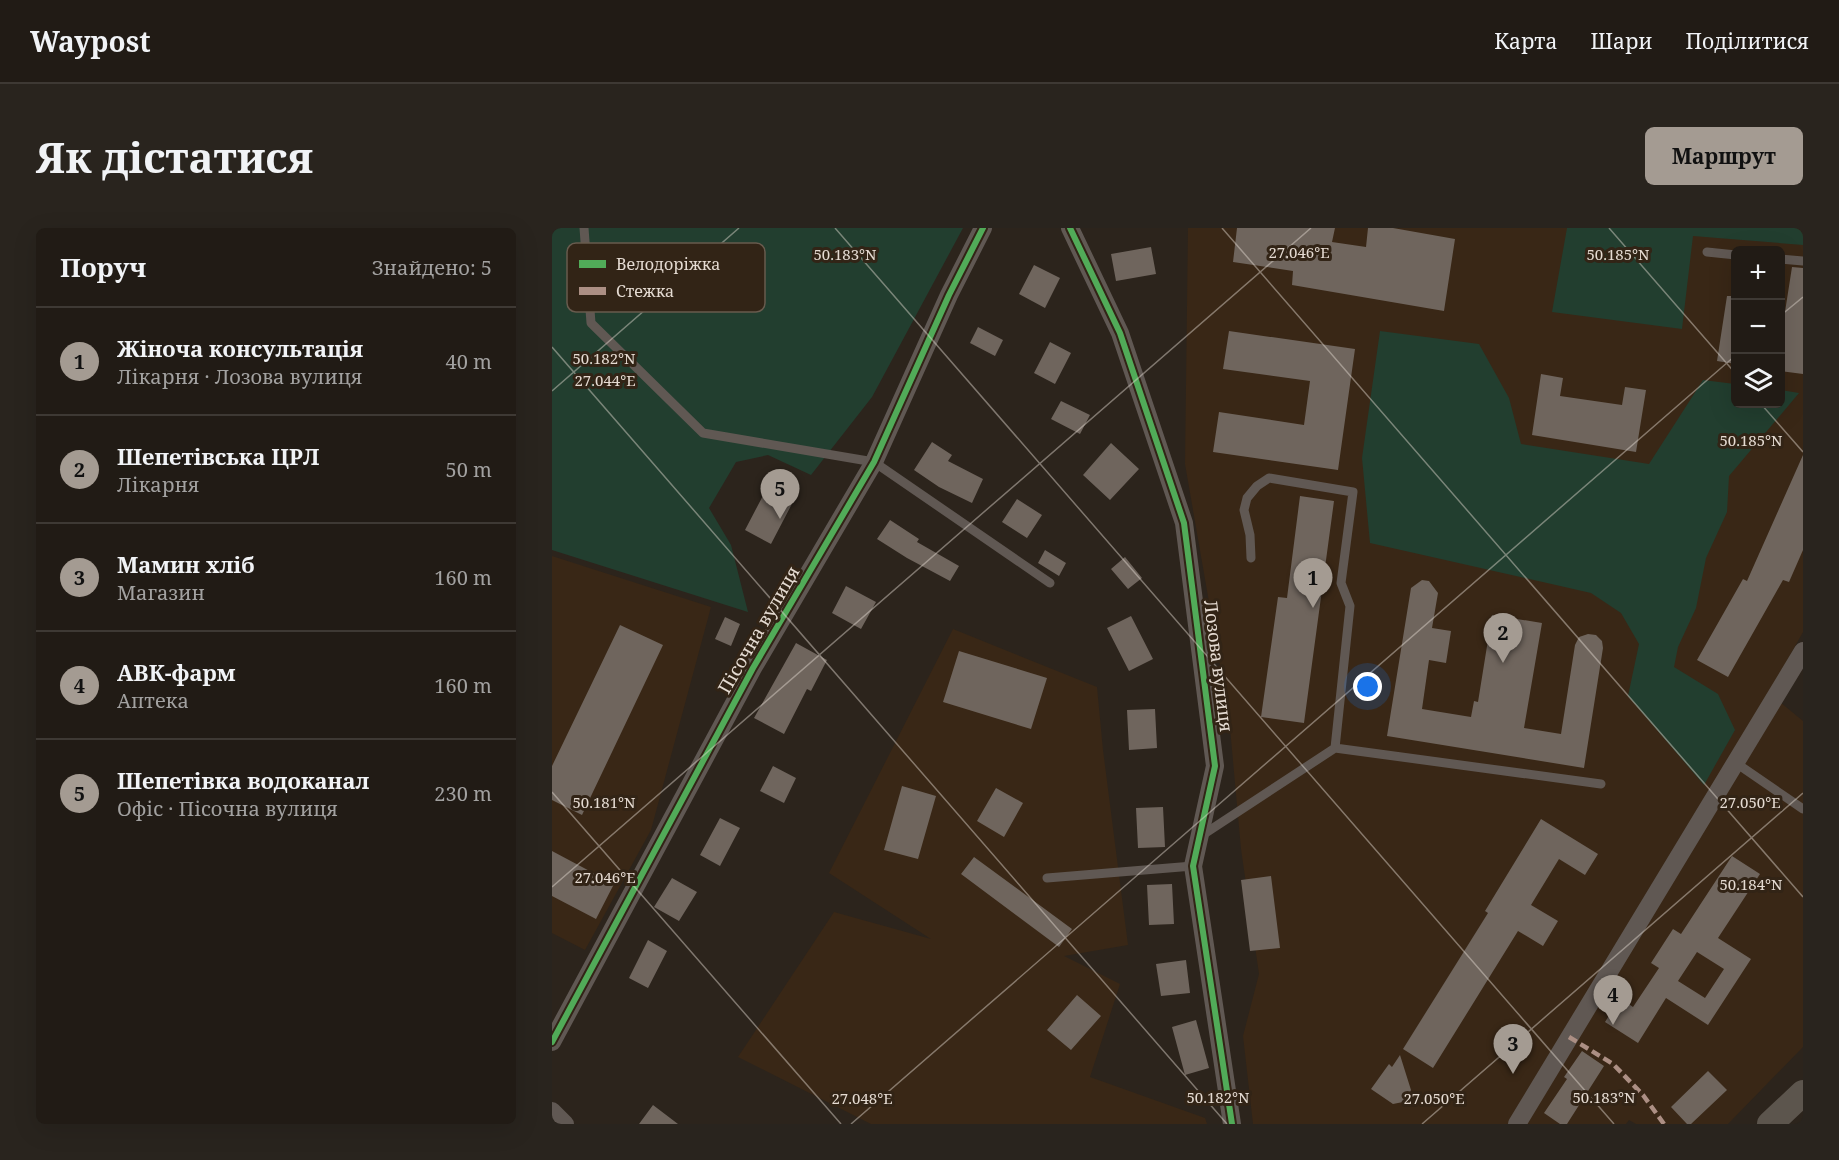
<!DOCTYPE html>
<html lang="uk">
<head>
<meta charset="utf-8">
<style>
  :root { --surface:#211b15; --page:#29241e; --text:#f1f3f6; --muted:#a2a1a0; --line:#3e3934; --accent:#a49b92 }
  body { margin:0; font-family:"Noto Serif",serif; background:var(--page); color:var(--text) }
  .controls { position:absolute; right:18px; top:18px; display:grid; overflow:hidden; border-radius:9px; box-shadow:0 6px 24px #0002 }
  .controls button { width:54px; height:54px; display:grid; place-items:center; padding:0; border:0; border-bottom:2px solid var(--line); background:var(--surface); color:var(--text); font:30px sans-serif }
  .you { position:absolute; left:816px; top:459px; width:21px; height:21px; margin:-15px; border:4px solid #fff; border-radius:50%; background:#1a73e8; box-shadow:0 0 0 9px #1a73e833 }
  .badge { display:grid; place-items:center; width:39px; height:39px; border-radius:50%; background:var(--accent); color:#111; font-size:20px; font-weight:700 }
  .pin { position:absolute; translate:-50% -50px; filter:drop-shadow(0 2px 3px #0008) }
  .pin::after { content:''; position:absolute; top:32px; width:21px; height:18px; background:inherit; clip-path:polygon(0 0,100% 0,50% 100%) }
  .list { margin:0; padding:0; list-style:none }
  h2 { display:flex; justify-content:space-between; align-items:center; height:78px; margin:0; padding:0 24px; font-size:26px }
  h2 small { font-size:20px; font-weight:400; color:var(--muted) }
  .list li { display:grid; grid-template-columns:39px 1fr auto; gap:18px; align-items:center; box-sizing:border-box; height:108px; padding:0 24px; border-top:2px solid var(--line) }
  .list b { display:block; font-size:22px; white-space:nowrap }
  .list p { margin:0; font-size:20px; white-space:nowrap; color:var(--muted) }
  .list em { font-size:20px; font-style:normal; color:var(--muted) }
  .icon { flex:none; width:33px; height:33px; fill:none; stroke:currentColor; stroke-width:2; stroke-linecap:round; stroke-linejoin:round }
  .map { position:relative; flex:none; width:1251px; height:896px; overflow:hidden; border-radius:9px }
  header { display:flex; align-items:center; gap:36px; box-sizing:border-box; height:84px; padding:0 30px; background:var(--surface); border-bottom:2px solid var(--line) }
  header strong { font-size:28px }
  nav { display:flex; gap:33px; margin-inline-start:auto; font-size:21px }
  .intro { display:flex; align-items:center; justify-content:space-between; box-sizing:border-box; height:144px; padding:0 36px }
  h1 { margin:0; font-size:42px }
  .button { padding:15px 27px; border-radius:9px; background:var(--accent); color:#111; font-size:21px; font-weight:700 }
  main { display:flex; gap:36px; padding:0 36px }
  aside { flex:1; background:var(--surface); border-radius:9px; box-shadow:0 6px 24px #0002 }
  .map>svg:first-child { display:block }
  .built { fill:#392716; fill-rule:evenodd }
  .green { fill:#223e2f }
  .building { fill:#6f655d; fill-rule:evenodd }
  .lines { fill:none; stroke-linecap:round; stroke-linejoin:round }
  .service { stroke:#605853; stroke-width:9 }
  .minor { stroke:#605853; stroke-width:18 }
  .secondary { stroke:#5c554d; stroke-width:26 }
  .quiet { stroke:#ac8f84; stroke-width:4.5; stroke-dasharray:9 4.5; stroke-linecap:butt }
  .cycleway-casing { stroke:#322416; stroke-width:10 }
  .cycleway { stroke:#51ab58; stroke-width:6 }
  .ticks { fill:none; stroke:#e5dbd2; stroke-width:1.5; stroke-opacity:0.45 }
  .labels { text-anchor:middle; stroke-width:6; stroke-linejoin:round; paint-order:stroke }
  .street-label { font-size:18px; fill:#e5dbd2; stroke:#322416 }
  .key { fill:#322416; stroke:#685b4e; stroke-width:1.5 }
  .key-label { font-size:16px; fill:#e5dbd2 }
  .ticks-label { font-size:15px; text-anchor:middle; fill:#e5dbd2; stroke:#322416; stroke-width:6; stroke-linejoin:round; paint-order:stroke }
</style>
</head>
<body>
<header>
<strong>Waypost</strong>
<nav><a>Карта</a><a>Шари</a><a>Поділитися</a></nav>
</header>
<div class="intro"><h1>Як дістатися</h1><a class="button">Маршрут</a></div>
<main>
<aside>
<h2>Поруч<small>Знайдено: 5</small></h2>
<ul class="list">
<li><span class="badge">1</span><div><b>Жіноча консультація</b><p>Лікарня · Лозова вулиця</p></div><em>40 m</em></li>
<li><span class="badge">2</span><div><b>Шепетівська ЦРЛ</b><p>Лікарня</p></div><em>50 m</em></li>
<li><span class="badge">3</span><div><b>Мамин хліб</b><p>Магазин</p></div><em>160 m</em></li>
<li><span class="badge">4</span><div><b>АВК-фарм</b><p>Аптека</p></div><em>160 m</em></li>
<li><span class="badge">5</span><div><b>Шепетівка водоканал</b><p>Офіс · Пісочна вулиця</p></div><em>230 m</em></li>
</ul>
</aside>
<div class="map">
<svg width="1251" height="896" viewBox="0 0 1251 896">
  <rect width="100%" height="100%" fill="#2c241c"/>
  <path class="built" d="M636,0H1251V404L1217,465L1251,493V819L1176,896H1084L1077,892L1074,896H701L691,808L707,746L689,621L677,489L633,236ZM1184,22H1228V176H1184Z
    M0,328L159,379L99,602L33,722L0,705Z
    M401,401L545,459L551,522L576,717L512,728L568,756L538,849L653,890L655,896H319L186,829L282,684L379,711L277,645Z"/>
  <path class="green" d="M0,0H411L320,169L259,247L216,227L184,234L157,280L179,317L196,384L0,322Z
    M1015,0H1251V17L1141,8L1130,101L1000,84Z
    M828,103L927,116L957,170L969,216L1097,236L1151,152L1183,156L1184,176H1228L1229,162L1247,165L1177,248L1175,284L1154,330L1144,380L1126,419L1122,439L1166,466L1183,502L1152,557L1076,468L1087,416L1069,385L1039,365L818,315L810,230Z"/>
  <path class="building" d="M685,0H783L780,14L814,19L816,0H841L903,11L892,83L740,57L741,43L681,34Z
    M599,19L604,46L564,53L559,26Z
    M482,37L508,50L493,80L467,66Z
    M1240,39L1251,40V146L1228,143V116Z
    M1175,68H1184V136L1165,133Z
    M426,99L451,112L443,128L418,115Z
    M677,103L803,121L786,242L661,224L667,184L752,197L758,153L671,141Z
    M498,114L519,125L503,156L482,145Z
    M989,146L1011,150L1008,168L1070,177L1073,159L1094,162L1084,224L980,207Z
    M509,173L538,187L528,206L499,191Z
    M380,214L400,227L396,233L431,251L420,275L387,259L362,242Z
    M559,215L587,241L558,272L531,247Z
    M1251,227V322L1237,354L1231,352L1176,449L1145,432L1191,351L1195,353Z
    M216,258L242,272L219,316L193,302Z
    M748,268L782,273L752,495L709,489L726,369L735,370Z
    M465,271L490,287L475,310L450,294Z
    M338,292L367,311L365,314L407,338L398,353L355,330L325,311Z
    M493,322L514,335L507,348L486,335Z
    M573,329L590,350L576,361L559,341Z
    M870,352L877,353L886,365L880,400L899,403L894,435L877,432L870,481L919,489L922,473L926,474L940,387L990,395L972,500L1009,506L1023,417L1027,409L1036,406L1044,407L1050,413L1051,420L1032,540L835,508L859,360Z
    M294,358L324,374L309,401L280,385Z
    M579,388L601,431L577,443L555,400Z
    M173,389L188,396L179,418L163,411Z
    M68,397L111,417L30,587L0,572V538Z
    M244,415L275,432L259,463L255,461L232,506L202,490Z
    M407,423L495,450L479,501L391,474Z
    M603,481L605,520L577,522L575,482Z
    M221,538L244,550L232,575L208,563Z
    M350,558L384,568L366,631L332,622Z
    M444,560L471,575L452,609L425,593Z
    M611,579L613,619L586,620L584,580Z
    M168,590L188,600L168,638L148,627Z
    M989,591L1046,626L1033,647L1007,631L979,677L1006,693L991,718L966,703L881,840L851,821L936,685L933,683Z
    M0,623L62,656L44,691L0,668Z
    M1180,628L1208,646L1166,710L1199,731L1156,797L1114,770L1086,815L1053,794L1068,770L1081,779L1107,740L1099,735L1121,701L1129,706ZM1145,724L1172,741L1153,770L1126,753Z
    M422,629L520,701L507,719L409,646Z
    M719,648L728,720L698,723L689,652Z
    M120,650L145,664L127,693L102,679Z
    M620,656L622,696L597,697L595,657Z
    M96,712L115,723L96,760L77,750Z
    M634,732L638,765L609,768L604,736Z
    M525,767L549,788L519,822L495,802Z
    M644,792L657,840L633,847L620,799Z
    M1030,823L1052,838L1015,896H1008L992,885L1015,851L1012,849Z
    M848,827L859,862L855,871L851,874L841,876L819,861L837,836L840,839Z
    M1156,843L1175,862L1139,896H1135L1119,879Z
    M101,877L126,896H87Z"/>
  <g class="lines">
    <path class="service" d="M32,0L39,95L151,205L322,234L498,355
      M1155,24L1184,27
      M1228,31L1251,33
      M783,520L1049,556
      M1184,535L1251,581
      M649,608L783,520L798,378L789,355L801,264L717,250L705,258L695,270L692,282L698,307L699,330
      M495,650L641,638"/>
    <path class="minor" d="M518,0L568,105L632,295L663,538L641,638L680,896
      M0,814L201,440L322,234L397,67L431,0
      M0,883L13,896
      M965,896L1251,423"/>
    <path class="secondary" d="M1218,896L1251,865"/>
    <path class="quiet" d="M1017,809L1061,836L1091,867L1112,896"/>
    <defs>
      <path id="cycleway" d="M518,0L568,105L632,295L663,538L641,638L680,896
        M0,814L201,440L322,234L397,67L431,0"/>
    </defs>
    <use href="#cycleway" class="cycleway-casing"/>
    <use href="#cycleway" class="cycleway"/>
  </g>
  <path class="ticks" d="M283,0L1062,896M670,0L1251,669M1057,0L1184,146M1228,88L1251,69M0,119L675,896M0,163L187,0M1209,176L1251,224M0,564L289,896M0,659L759,0M299,896L1184,127M870,896L1251,565"/>
  <g class="labels">
    <g class="street-label">
      <text transform="translate(207 402) rotate(-60)" y="6">Пісочна вулиця</text>
      <text transform="translate(666 438) rotate(83)" y="6">Лозова вулиця</text>
    </g>
  </g>
  <rect x="15" y="15" width="198" height="69" rx="9" class="key"/>
  <rect x="27" y="32" width="27" height="8" fill="#51ab58"/>
  <rect x="27" y="59" width="27" height="8" fill="#ac8f84"/>
  <g class="key-label">
    <text x="64" y="42">Велодоріжка</text>
    <text x="64" y="69">Стежка</text>
  </g>
  <g class="ticks-label">
    <text x="747" y="30">27.046°E</text>
    <text x="293" y="32">50.183°N</text>
    <text x="1066" y="32">50.185°N</text>
    <text x="52" y="136">50.182°N</text>
    <text x="53" y="158">27.044°E</text>
    <text x="1199" y="218">50.185°N</text>
    <text x="1198" y="580">27.050°E</text>
    <text x="52" y="580">50.181°N</text>
    <text x="53" y="655">27.046°E</text>
    <text x="1199" y="662">50.184°N</text>
    <text x="666" y="875">50.182°N</text>
    <text x="1052" y="875">50.183°N</text>
    <text x="310" y="876">27.048°E</text>
    <text x="882" y="876">27.050°E</text>
  </g>
</svg>
<div class="controls">
<button>+</button>
<button>−</button>
<button><svg class="icon" aria-label="layers" viewBox="0 0 24 24"><path d="M12 4l9 5-9 5-9-5zM3 14l9 5 9-5"/></svg></button>
</div>
<div class="you"></div>
<div class="pin badge" style="left:761px;top:380px">1</div>
<div class="pin badge" style="left:951px;top:435px">2</div>
<div class="pin badge" style="left:961px;top:846px">3</div>
<div class="pin badge" style="left:1061px;top:797px">4</div>
<div class="pin badge" style="left:228px;top:291px">5</div>
</div>
</main>
</body>
</html>
